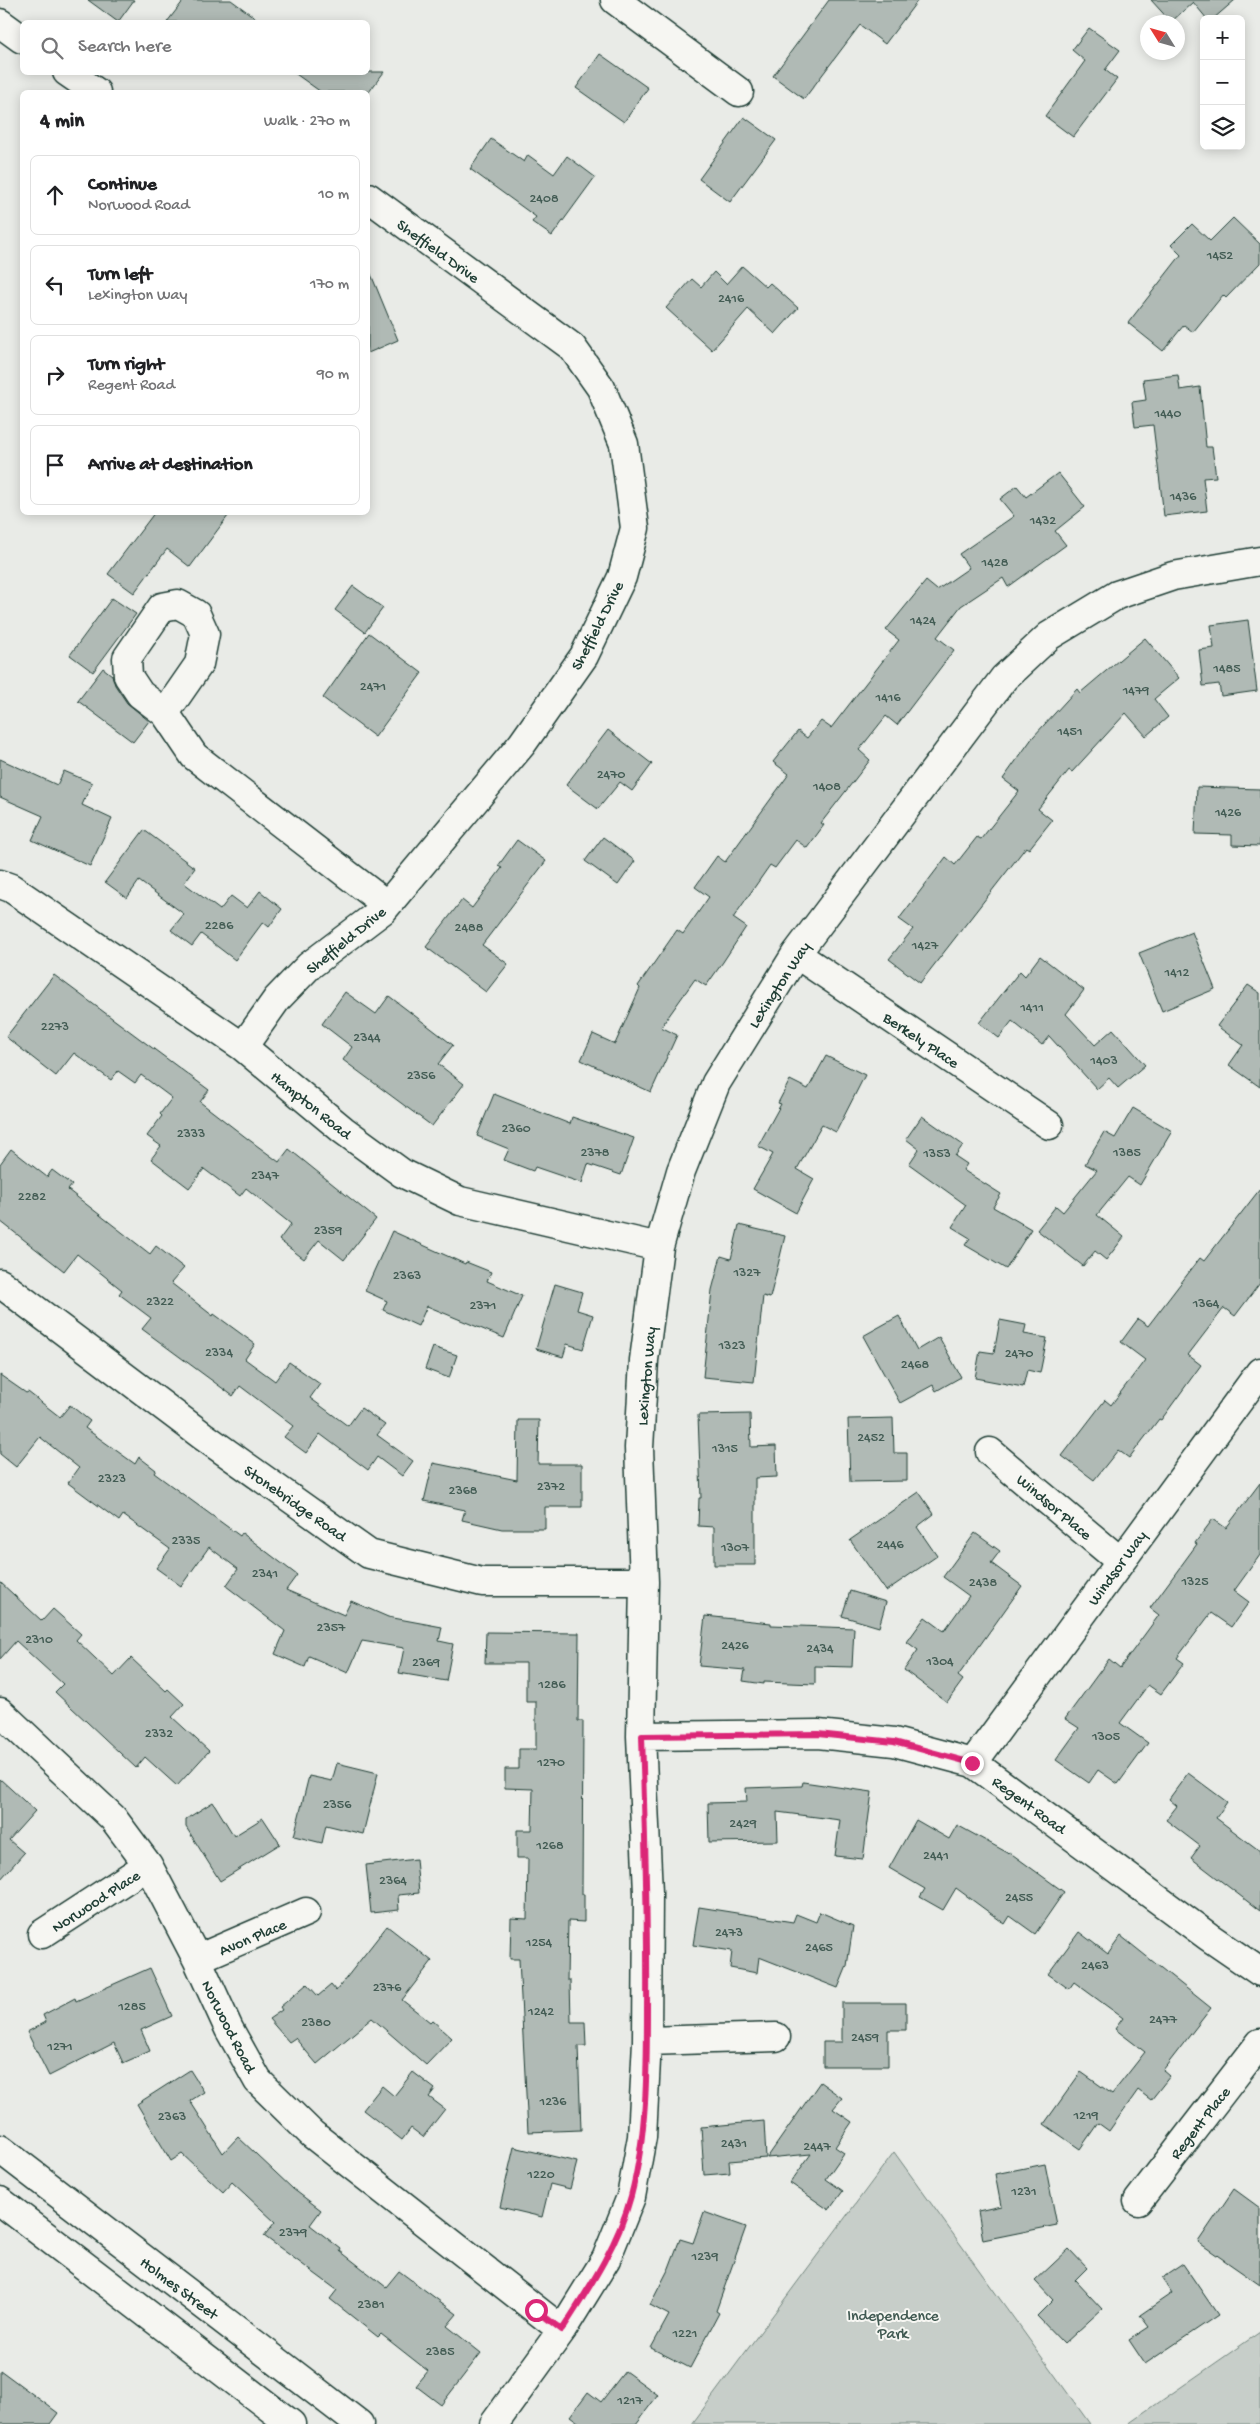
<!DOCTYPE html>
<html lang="en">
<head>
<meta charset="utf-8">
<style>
  :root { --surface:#fff; --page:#f6f6f6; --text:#202124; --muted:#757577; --line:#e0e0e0 }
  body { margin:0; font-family:"Gochi Hand",sans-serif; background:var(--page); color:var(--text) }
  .controls { position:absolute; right:15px; top:15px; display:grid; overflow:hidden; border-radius:8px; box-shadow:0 2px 12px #0003 }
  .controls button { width:45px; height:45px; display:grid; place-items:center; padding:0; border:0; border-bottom:1px solid var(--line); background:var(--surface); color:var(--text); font:25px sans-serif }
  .compass { position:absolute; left:1140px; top:15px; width:45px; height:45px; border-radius:50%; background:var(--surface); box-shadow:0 2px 12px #0003; rotate:307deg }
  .stop { position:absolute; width:15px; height:15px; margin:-11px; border:4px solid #db2777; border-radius:50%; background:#fff }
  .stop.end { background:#db2777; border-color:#fff; box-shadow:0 1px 5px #0008 }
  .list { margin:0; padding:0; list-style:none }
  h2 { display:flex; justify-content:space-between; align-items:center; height:65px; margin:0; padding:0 20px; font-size:21px }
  h2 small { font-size:16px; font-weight:400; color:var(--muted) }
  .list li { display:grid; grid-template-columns:32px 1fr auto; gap:15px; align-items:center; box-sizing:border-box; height:80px; margin:0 10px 10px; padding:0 10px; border:1px solid var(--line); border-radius:8px }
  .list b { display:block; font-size:19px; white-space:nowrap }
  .list p { margin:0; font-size:16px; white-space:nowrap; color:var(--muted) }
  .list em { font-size:16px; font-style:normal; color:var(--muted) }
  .icon { flex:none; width:28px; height:28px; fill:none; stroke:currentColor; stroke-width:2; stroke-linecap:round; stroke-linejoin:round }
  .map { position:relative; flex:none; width:1260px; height:2424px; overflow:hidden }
  .search { position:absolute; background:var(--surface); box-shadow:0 2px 12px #0003; left:20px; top:20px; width:350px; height:55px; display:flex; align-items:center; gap:12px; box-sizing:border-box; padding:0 18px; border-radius:8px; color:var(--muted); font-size:19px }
  .panel { position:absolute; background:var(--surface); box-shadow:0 2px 12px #0003; left:20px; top:90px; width:350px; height:425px; border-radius:8px }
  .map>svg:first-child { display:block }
  .green { fill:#c7cec9; stroke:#73867e }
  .building { fill:#b0bab5; stroke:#1f3d34 }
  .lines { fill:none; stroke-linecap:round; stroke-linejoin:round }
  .minor-casing { stroke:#1f3d34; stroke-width:31 }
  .major-casing { stroke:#1f3d34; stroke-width:31 }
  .minor { stroke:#f6f6f2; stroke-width:28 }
  .major { stroke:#f6f6f2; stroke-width:28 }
  .route { stroke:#db2777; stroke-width:6 }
  .labels { text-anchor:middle; stroke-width:4; stroke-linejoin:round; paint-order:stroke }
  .number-label { font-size:14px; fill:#435c54 }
  .street-label { font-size:16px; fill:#1f3d34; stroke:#f6f6f2 }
  .park-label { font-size:16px; fill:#415a52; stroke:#f6f6f2 }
</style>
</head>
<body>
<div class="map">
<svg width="1260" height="2424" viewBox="0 0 1260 2424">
  <rect width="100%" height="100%" fill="#e9ebe7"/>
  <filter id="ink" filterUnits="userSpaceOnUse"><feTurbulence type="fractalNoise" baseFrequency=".02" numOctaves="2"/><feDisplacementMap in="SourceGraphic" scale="10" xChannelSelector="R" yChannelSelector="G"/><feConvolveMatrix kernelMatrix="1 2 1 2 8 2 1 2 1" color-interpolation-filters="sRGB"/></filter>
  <g filter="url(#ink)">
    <path class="green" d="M894,2152L1090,2424H692Z
      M1260,2332V2424H1128Z"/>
    <path class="building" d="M88,0H134L118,22Z
      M184,0H231L261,22H167Z
      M829,0H918L885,44L860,25L804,99L773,76Z
      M1151,0H1235L1213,19H1207L1193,2L1171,22Z
      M1089,28L1120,50L1105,70L1117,79L1073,137L1045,116L1085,61L1072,50Z
      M600,54L648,88L624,122L576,88Z
      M293,72H384L369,92H321Z
      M744,117L776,140L730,202L699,179Z
      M491,139L524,162L528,155L554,174L567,156L595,177L552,236L532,222L536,217L470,169Z
      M1233,218L1260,244V263L1226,298L1223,295L1193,332L1184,325L1163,351L1128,323L1181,255L1171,245L1192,224L1210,241Z
      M742,266L766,287L770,283L798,308L775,334L748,309L712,350L666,308L692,279L701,287L714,272L726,284Z
      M368,267L398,340L368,353Z
      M1178,375L1180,390L1200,387L1206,447H1212L1216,477L1203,478L1207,511L1164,516L1153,425L1135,427L1132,402L1146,400L1143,379Z
      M1058,473L1085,507L1055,531L1066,545L1008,587L1003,578L961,606L937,637L954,650L897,725L886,716L859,750L870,760L821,823L824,825L807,848L796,840L775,868L770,865L733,918L746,927L723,962L706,986L695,979L661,1027L677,1035L651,1092L581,1060L593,1034L615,1044L640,988L638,986L677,930L683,934L709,897L695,887L717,856L725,862L789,774L773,762L798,731L807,738L821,721L831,728L899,640L886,630L926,581L937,590L969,568L959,554L1014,516L1000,499L1017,486L1026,497Z
      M155,512H231L190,567L167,549L134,593L108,574Z
      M353,586L383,608L365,632L335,610Z
      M112,598L136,614L93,672L70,655Z
      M1248,620L1257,691L1221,696L1219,684L1203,686L1199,650L1214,648L1211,625Z
      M369,633L422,673L375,737L323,698Z
      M1145,638L1179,678L1154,699L1168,717L1146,736L1126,713L1072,772L1069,770L1038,809L1052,820L1029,849L1026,847L920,983L889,959L913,929L899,919L946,857L955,865L977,837L981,839L1019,791L1003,779L1033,737L1077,689L1080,693Z
      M103,668L112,675L115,685L127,703L149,721L133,742L78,701Z
      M608,730L652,764L632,791L620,782L598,809L566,785Z
      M0,759L57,785L64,771L92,783L82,805L112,819L90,866L32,840L43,816L0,797Z
      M1197,787L1260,789V846L1232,845V835L1195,834Z
      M144,830L195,868L184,883L220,910L231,896L247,908L260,891L282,909L269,927L263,922L235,960L201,934L192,946L171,930L184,914L139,881L127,898L105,882Z
      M603,837L635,861L618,885L585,861Z
      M517,840L546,861L482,945L508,964L486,992L426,947L462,900L472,908L502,868L498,866Z
      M1192,932L1215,989L1162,1011L1139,953Z
      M1040,956L1084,990L1066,1014L1095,1045L1113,1029L1145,1065L1118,1088L1109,1078L1097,1089L1049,1036L1042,1045L1012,1021L999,1038L979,1023L1020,971L1025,976Z
      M54,975L209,1090L200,1102L248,1139L279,1162L289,1149L376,1219L344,1260L319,1240L304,1259L279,1240L291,1224L246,1188L240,1196L204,1169L189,1188L151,1159L161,1146L147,1136L162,1116L160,1114L172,1098L141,1075L135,1083L118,1071L111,1080L74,1053L56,1076L6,1037Z
      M1248,985L1260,993V1087L1229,1065L1243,1045L1217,1026Z
      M345,992L376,1014L389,996L453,1045L438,1064L464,1084L432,1126L343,1060L352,1047L322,1024Z
      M826,1056L865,1075L836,1132L822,1125L797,1169L814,1179L796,1213L753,1189L773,1154L758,1146L781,1104L778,1103L790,1080L808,1089Z
      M494,1094L570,1124L572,1117L634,1138L621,1175L588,1164L582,1183L535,1167L533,1171L504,1160L509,1149L477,1136Z
      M1133,1108L1172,1131L1140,1185L1128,1177L1097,1215L1124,1237L1106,1260L1095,1251L1083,1266L1037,1230L1056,1206L1063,1212L1097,1170L1085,1164L1104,1132L1115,1138Z
      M922,1116L963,1145L955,1156L967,1164L963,1170L1001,1194L993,1207L1031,1229L1006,1269L965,1245L970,1238L952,1227L966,1205L909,1164L919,1149L906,1139Z
      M11,1149L47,1177L52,1170L72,1185L68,1190L150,1254L156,1246L184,1268L171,1283L213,1316L214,1314L255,1344L245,1359L275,1381L289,1362L320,1384L310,1398L348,1426L361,1408L385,1425L377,1435L413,1461L402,1476L377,1457L368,1470L320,1434L306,1453L284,1437L293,1426L240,1386L233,1396L142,1329L151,1318L119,1294L122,1290L77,1254L64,1271L0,1221V1164Z
      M1260,1189V1283L1235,1316L1224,1308L1188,1355L1201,1365L1161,1420L1159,1419L1129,1458L1118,1450L1094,1480L1062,1456L1105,1400L1111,1405L1145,1360L1121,1342L1138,1319L1148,1326L1200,1258L1204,1261Z
      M739,1225L785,1236L770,1298L763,1296L754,1382L703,1377L712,1290L721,1256L731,1259Z
      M392,1231L465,1264L466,1262L491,1272L487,1281L522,1296L504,1338L427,1306L418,1326L383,1310L387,1301L365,1291Z
      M555,1284L582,1292L577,1310L593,1315L583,1349L567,1344L563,1357L536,1349Z
      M899,1316L917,1350L939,1337L961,1377L936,1391L933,1385L900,1403L863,1336Z
      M1000,1320L1026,1325L1024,1334L1047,1338L1040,1373L1027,1370L1023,1387L975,1378L980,1351L994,1353Z
      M433,1347L457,1355L449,1378L425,1369Z
      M0,1375L26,1393L28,1392L60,1417L70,1405L90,1421L85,1428L135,1464L139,1457L156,1470L154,1473L240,1536L242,1533L297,1575L286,1590L344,1615L351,1601L388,1617L442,1627L439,1641L453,1644L446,1681L399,1673L404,1648L362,1641L348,1673L309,1656L305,1667L275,1654L285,1631L226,1586L238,1569L209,1547L181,1586L156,1568L170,1549L123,1515L119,1521L68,1483L79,1468L40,1437L16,1467L0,1454Z
      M750,1414L751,1447L776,1446L777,1477L755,1478V1565H714V1527L698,1526L699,1498H701L698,1415Z
      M893,1418L894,1453H907V1481L850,1482L848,1419Z
      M518,1420H539L538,1464H582V1507H545V1529H502L462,1520L465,1510L424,1501L433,1463L517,1480Z
      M1260,1483V1555L1234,1591L1249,1602L1231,1627L1211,1613L1177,1658L1184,1663L1161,1694L1148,1685L1120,1723L1148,1743L1118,1784L1098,1770L1089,1783L1056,1760L1079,1728L1065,1719L1109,1659L1120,1668L1159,1615L1150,1608L1197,1544L1195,1543L1213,1519L1226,1528Z
      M919,1492L934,1514L917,1527L937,1556L886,1591L850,1540Z
      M975,1533L1000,1551L991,1563L1022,1586L958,1676L963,1680L947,1702L904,1670L918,1650L907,1642L925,1617L944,1631L969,1596L943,1577Z
      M0,1582L42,1621L53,1609L81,1634L76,1640L114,1676L131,1658L166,1691L168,1689L184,1704L172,1717L209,1751L177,1786L145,1757L136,1768L55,1692L63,1684L16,1641L0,1659Z
      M850,1591L886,1602L879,1627L842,1616Z
      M705,1616L771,1623V1625L854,1628L852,1667L815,1666V1684L764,1682V1684L743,1681L745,1670L699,1666Z
      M486,1632L579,1633L578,1721H583L582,1894H584V1922L568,1921L567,1980H570L571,2022H585L586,2046H578L581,2130L528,2132L519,1959H510L511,1918L527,1919L528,1858H517V1830H532L533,1789L505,1788V1769H519V1749H536V1702H526V1663H485Z
      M337,1763L378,1773L363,1834L326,1825L322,1843L294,1836L309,1776L332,1781Z
      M1188,1773L1227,1802L1216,1818L1260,1851V1911L1191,1858L1200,1846L1166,1820L1177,1806L1169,1799Z
      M0,1779L35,1811L9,1840L24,1853L0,1880Z
      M803,1782L872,1792L863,1859L835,1856L840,1820L777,1812L778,1841L709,1842L708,1803L747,1802L746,1788L802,1786Z
      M213,1802L234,1836L263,1818L280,1844L220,1881L186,1827V1819Z
      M916,1820L949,1839L957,1825L1008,1853L1009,1852L1064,1892L1035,1934L1010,1916L1005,1924L956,1888L943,1910L920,1897L925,1889L889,1868Z
      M416,1859L419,1893L398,1895L399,1910L371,1913L366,1865Z
      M699,1907L793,1922L796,1914L816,1922L820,1912L853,1926L847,1966L838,1988L759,1957L757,1973L730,1968L732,1951L693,1945Z
      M387,1926L432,1961L402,2000L430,2022L432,2020L452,2038L426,2065L372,2018L317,2064L295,2038L289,2042L269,2019L282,2010L280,2007L307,1984L318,1996L331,1985L336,1991Z
      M1079,1932L1108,1954L1121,1936L1211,2008L1163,2070L1170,2076L1151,2100L1138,2090L1109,2131L1098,2123L1080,2149L1044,2124L1081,2072L1112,2094L1145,2052L1115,2029L1123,2018L1074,1982L1069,1989L1048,1974Z
      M150,1968L172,2016L141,2030L150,2051L123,2063L114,2043L49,2076L27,2032L46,2022L43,2015L75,1998L76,2001Z
      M842,2003H906V2030H888V2066H823V2042H842Z
      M190,2070L204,2092L190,2101L223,2153L238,2137L293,2189L321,2210L310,2225L341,2249L340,2251L386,2287L399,2271L457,2314L447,2326L481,2353L441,2405L416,2386L428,2371L381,2334L378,2337L330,2299L337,2290L264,2236L275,2222L232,2182L223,2192L182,2154L171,2161L137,2104Z
      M413,2072L435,2089L429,2097L445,2109L423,2137L411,2128L402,2140L363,2110L382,2086L394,2096Z
      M820,2082L842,2098L833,2109L852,2122L835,2147L844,2153L826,2179L843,2191L829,2210L790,2183L811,2154L767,2158Z
      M764,2121L766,2158L729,2161L730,2173L704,2175L701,2127Z
      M514,2147L577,2162L570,2189L550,2184L542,2217L500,2207Z
      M1045,2164L1057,2225L983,2240L978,2211L1001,2206L995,2174Z
      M1234,2189L1260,2208V2285L1198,2242Z
      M704,2212L746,2227L716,2311L719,2313L690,2368L651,2348L669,2315L650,2305L669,2268L680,2239L693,2243Z
      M1069,2249L1087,2268L1075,2280L1102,2309L1064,2344L1037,2316L1053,2300L1035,2281Z
      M1183,2264L1218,2315L1145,2364L1129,2340L1149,2327L1140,2315L1172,2293L1162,2278Z
      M0,2370L58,2413L50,2424H0Z
      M625,2371L658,2395L636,2424H581L570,2416L588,2392L601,2402Z"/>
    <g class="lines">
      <defs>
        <path id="minor" d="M615,0L739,92
          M0,23L22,39
          M67,72L96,92
          M165,713L199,664L205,634L196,614L178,604L162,607L127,658L128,676L140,694L165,713L194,756L387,905
          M0,884L11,888L243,1047L343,1130L402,1173L460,1201L659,1247
          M796,954L1049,1125
          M243,1047L277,999L309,966L383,910L522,744L584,656L622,577L635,528L624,444L601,388L572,347L368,197
          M0,1283L203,1436L369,1554L482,1582H644
          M990,1452L1120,1561
          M0,1712L113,1818L148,1865L197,1959L229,2029L258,2081L312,2134L562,2330
          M641,1736L818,1734L894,1742L973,1763L1209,1937L1260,1972
          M973,1763L1260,1372
          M42,1934L148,1865
          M197,1959L306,1912
          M647,2041L776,2037
          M1138,2201L1260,2043
          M494,2424L562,2330L606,2259L631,2197L642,2137L647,2041L648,1893L641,1736L644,1582L639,1448L644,1360L659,1247L681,1171L716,1083L796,954L1004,678L1049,636L1117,595L1173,576L1260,561"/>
        <path id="major" d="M0,2149L359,2424
          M0,2201L291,2424"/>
      </defs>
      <use href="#minor" class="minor-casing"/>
      <use href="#major" class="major-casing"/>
      <use href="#minor" class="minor"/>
      <use href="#major" class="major"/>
    </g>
  </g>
  <g class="lines" filter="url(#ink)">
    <path class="route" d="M536,2310L562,2330C589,2288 618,2245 631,2196C647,2135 647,2070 647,2008C648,1917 645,1827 642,1736L818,1734L894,1742L972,1763"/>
  </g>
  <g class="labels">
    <g class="number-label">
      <text x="544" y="202">2408</text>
      <text x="1220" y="259">1452</text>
      <text x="731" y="302">2416</text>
      <text x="1168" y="417">1440</text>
      <text x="1183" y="500">1436</text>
      <text x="1043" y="524">1432</text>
      <text x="995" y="566">1428</text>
      <text x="923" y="624">1424</text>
      <text x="1227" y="672">1485</text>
      <text x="373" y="690">2471</text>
      <text x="1136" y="694">1479</text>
      <text x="888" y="701">1416</text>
      <text x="1070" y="735">1451</text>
      <text x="611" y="778">2470</text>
      <text x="827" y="790">1408</text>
      <text x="1228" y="816">1426</text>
      <text x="219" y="929">2286</text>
      <text x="469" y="931">2488</text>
      <text x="925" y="949">1427</text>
      <text x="1177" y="976">1412</text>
      <text x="1032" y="1011">1411</text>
      <text x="55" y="1030">2273</text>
      <text x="367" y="1041">2344</text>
      <text x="1104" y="1064">1403</text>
      <text x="421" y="1079">2356</text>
      <text x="516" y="1132">2360</text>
      <text x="191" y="1137">2333</text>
      <text x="595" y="1156">2378</text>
      <text x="1127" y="1156">1385</text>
      <text x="937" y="1157">1353</text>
      <text x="265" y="1179">2347</text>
      <text x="32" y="1200">2282</text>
      <text x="328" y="1234">2359</text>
      <text x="747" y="1276">1327</text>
      <text x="407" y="1279">2363</text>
      <text x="160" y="1305">2322</text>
      <text x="1206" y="1307">1364</text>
      <text x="483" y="1309">2371</text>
      <text x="732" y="1349">1323</text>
      <text x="219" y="1356">2334</text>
      <text x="1019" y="1357">2470</text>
      <text x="915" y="1368">2468</text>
      <text x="871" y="1441">2452</text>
      <text x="725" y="1452">1315</text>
      <text x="112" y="1482">2323</text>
      <text x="551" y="1490">2372</text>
      <text x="463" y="1494">2368</text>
      <text x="186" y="1544">2335</text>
      <text x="890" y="1548">2446</text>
      <text x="735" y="1551">1307</text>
      <text x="265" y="1577">2341</text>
      <text x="1195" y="1585">1325</text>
      <text x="983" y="1586">2438</text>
      <text x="331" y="1631">2357</text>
      <text x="39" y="1643">2310</text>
      <text x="735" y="1649">2426</text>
      <text x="820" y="1652">2434</text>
      <text x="940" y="1665">1304</text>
      <text x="426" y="1666">2369</text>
      <text x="552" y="1688">1286</text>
      <text x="159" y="1737">2332</text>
      <text x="1106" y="1740">1305</text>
      <text x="551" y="1766">1270</text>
      <text x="337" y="1808">2356</text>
      <text x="743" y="1827">2429</text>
      <text x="550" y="1849">1268</text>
      <text x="936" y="1859">2441</text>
      <text x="393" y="1884">2364</text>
      <text x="1019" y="1901">2455</text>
      <text x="729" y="1936">2473</text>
      <text x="539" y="1946">1254</text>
      <text x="819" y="1951">2465</text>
      <text x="1095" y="1969">2463</text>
      <text x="387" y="1991">2376</text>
      <text x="132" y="2010">1285</text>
      <text x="541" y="2015">1242</text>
      <text x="1163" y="2023">2477</text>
      <text x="316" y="2026">2380</text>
      <text x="865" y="2041">2459</text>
      <text x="60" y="2050">1271</text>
      <text x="553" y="2105">1236</text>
      <text x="1086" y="2119">1219</text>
      <text x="172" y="2120">2363</text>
      <text x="734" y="2147">2431</text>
      <text x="817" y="2150">2447</text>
      <text x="541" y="2178">1220</text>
      <text x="1024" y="2195">1231</text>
      <text x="293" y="2236">2379</text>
      <text x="705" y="2260">1239</text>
      <text x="371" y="2308">2381</text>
      <text x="685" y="2337">1221</text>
      <text x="440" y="2355">2385</text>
      <text x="630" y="2404">1217</text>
    </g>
    <g class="street-label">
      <text transform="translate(439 250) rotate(36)" y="6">Sheffield Drive</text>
      <text transform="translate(596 625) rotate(-63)" y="6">Sheffield Drive</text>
      <text transform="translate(345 939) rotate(-39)" y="6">Sheffield Drive</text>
      <text transform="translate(778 984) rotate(-57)" y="6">Lexington Way</text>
      <text transform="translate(922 1039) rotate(34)" y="6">Berkely Place</text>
      <text transform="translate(312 1104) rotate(39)" y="6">Hampton Road</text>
      <text transform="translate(645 1376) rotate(-85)" y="6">Lexington Way</text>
      <text transform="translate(296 1502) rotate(35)" y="6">Stonebridge Road</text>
      <text transform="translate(1055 1506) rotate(40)" y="6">Windsor Place</text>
      <text transform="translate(1116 1567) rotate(-54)" y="6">Windsor Way</text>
      <text transform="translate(1030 1804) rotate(36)" y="6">Regent Road</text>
      <text transform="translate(95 1900) rotate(-33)" y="6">Norwood Place</text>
      <text transform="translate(252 1936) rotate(-23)" y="6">Avon Place</text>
      <text transform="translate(230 2026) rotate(63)" y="6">Norwood Road</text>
      <text transform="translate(1199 2122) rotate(-52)" y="6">Regent Place</text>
      <text transform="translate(180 2287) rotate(37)" y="6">Holmes Street</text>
    </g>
    <g class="park-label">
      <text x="893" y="2320">Independence<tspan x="893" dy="18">Park</tspan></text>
    </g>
  </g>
</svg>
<div class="controls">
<button>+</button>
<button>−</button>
<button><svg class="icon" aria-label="layers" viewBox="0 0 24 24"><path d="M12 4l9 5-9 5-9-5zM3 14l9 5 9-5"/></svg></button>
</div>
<svg class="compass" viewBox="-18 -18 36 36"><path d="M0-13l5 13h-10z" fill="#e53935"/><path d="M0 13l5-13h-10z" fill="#757577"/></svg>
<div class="stop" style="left:536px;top:2310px"></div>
<div class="stop end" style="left:972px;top:1763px"></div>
<div class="search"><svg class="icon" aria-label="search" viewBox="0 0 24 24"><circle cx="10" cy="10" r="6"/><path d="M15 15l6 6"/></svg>Search here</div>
<section class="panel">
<h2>4 min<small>Walk · 270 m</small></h2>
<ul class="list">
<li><svg class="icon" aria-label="ahead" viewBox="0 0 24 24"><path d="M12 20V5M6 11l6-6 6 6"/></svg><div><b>Continue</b><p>Norwood Road</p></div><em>10 m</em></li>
<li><svg class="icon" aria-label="left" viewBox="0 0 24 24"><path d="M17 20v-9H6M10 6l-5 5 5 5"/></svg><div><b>Turn left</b><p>Lexington Way</p></div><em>170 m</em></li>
<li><svg class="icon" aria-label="right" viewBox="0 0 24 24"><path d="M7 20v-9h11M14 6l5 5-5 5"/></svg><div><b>Turn right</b><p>Regent Road</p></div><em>90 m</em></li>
<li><svg class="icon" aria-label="arrive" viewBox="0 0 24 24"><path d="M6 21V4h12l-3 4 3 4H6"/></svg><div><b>Arrive at destination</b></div></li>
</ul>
</section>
</div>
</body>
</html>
